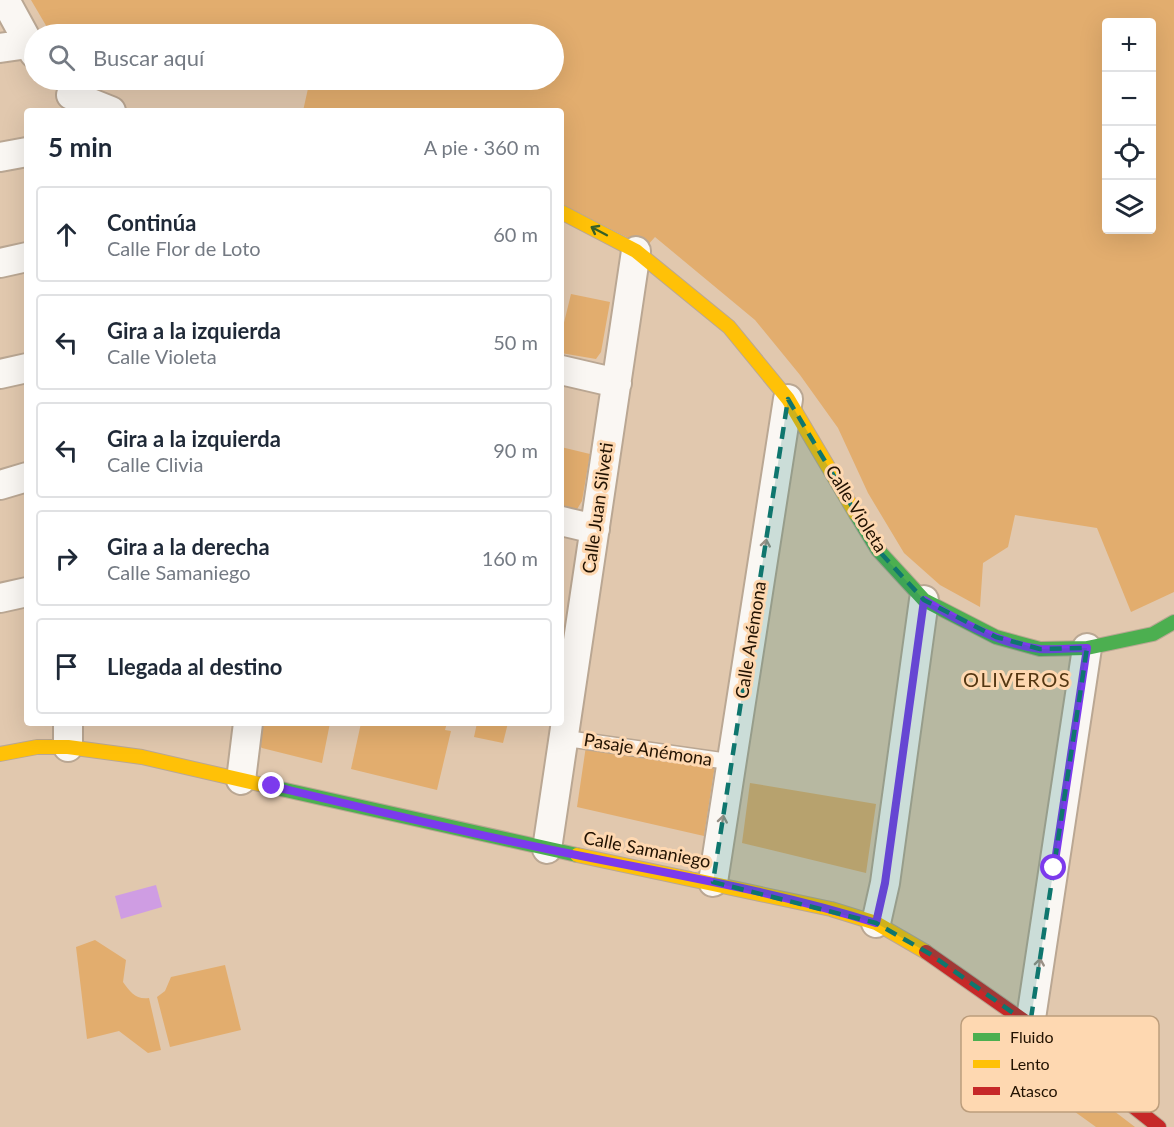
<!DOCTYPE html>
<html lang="es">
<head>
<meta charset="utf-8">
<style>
  :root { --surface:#fff; --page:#f2f2f3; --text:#1f2937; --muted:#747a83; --line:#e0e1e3 }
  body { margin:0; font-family:Lato,sans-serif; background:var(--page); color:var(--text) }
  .controls { position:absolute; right:18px; top:18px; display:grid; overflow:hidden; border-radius:6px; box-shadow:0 6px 24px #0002 }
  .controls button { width:54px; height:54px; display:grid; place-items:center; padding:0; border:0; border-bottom:2px solid var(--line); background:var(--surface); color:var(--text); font:30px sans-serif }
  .stop { position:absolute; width:18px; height:18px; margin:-14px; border:4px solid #7c3aed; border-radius:50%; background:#fff }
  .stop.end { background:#7c3aed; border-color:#fff; box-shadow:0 2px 6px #0008 }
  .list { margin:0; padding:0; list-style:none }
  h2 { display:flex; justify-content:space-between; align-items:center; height:78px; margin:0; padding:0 24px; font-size:26px }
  h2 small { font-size:20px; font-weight:400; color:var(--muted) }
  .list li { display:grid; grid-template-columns:39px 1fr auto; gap:18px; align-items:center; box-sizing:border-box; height:96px; margin:0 12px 12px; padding:0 12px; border:2px solid var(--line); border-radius:6px }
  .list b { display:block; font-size:22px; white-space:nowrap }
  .list p { margin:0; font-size:20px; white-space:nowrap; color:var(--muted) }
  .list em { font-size:20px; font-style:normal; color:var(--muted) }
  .icon { flex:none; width:33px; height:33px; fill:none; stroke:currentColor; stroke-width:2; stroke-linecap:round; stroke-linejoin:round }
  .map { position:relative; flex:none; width:1174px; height:1127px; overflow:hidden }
  .search { position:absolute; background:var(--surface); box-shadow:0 6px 24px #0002; left:24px; top:24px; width:540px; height:66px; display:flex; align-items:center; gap:15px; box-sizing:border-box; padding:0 21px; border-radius:33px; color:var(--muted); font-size:22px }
  .panel { position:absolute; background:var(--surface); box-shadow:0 6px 24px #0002; left:24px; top:108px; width:540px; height:618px; border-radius:6px }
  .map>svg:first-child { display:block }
  .green { fill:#e2ad6e; fill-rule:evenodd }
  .water { fill:#cf9de3 }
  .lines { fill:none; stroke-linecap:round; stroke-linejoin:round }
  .lane-casing { stroke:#baa793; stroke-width:18 }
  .street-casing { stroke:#baa793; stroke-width:32 }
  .fast-casing { stroke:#baa793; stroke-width:16 }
  .slow-casing { stroke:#baa793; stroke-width:16 }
  .jam-casing { stroke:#baa793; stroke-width:16 }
  .lane { stroke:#faf7f3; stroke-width:15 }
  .street { stroke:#faf7f3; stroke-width:28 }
  .fast { stroke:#4caf50; stroke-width:14 }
  .slow { stroke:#ffc107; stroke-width:14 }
  .jam { stroke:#c62828; stroke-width:14 }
  .oneway { stroke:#376028 }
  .oneway2 { stroke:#999086 }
  .route { stroke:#7c3aed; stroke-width:8 }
  .marked { fill:#0f766e; fill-opacity:0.2; stroke:#0f766e; stroke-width:4.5; stroke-dasharray:12 8; stroke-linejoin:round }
  .labels { text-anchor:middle; stroke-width:6; stroke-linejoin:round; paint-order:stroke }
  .street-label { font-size:18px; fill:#221201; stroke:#fed8b1 }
  .neighbourhood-label { font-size:20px; letter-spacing:1.5px; fill:#543712; stroke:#fed8b1 }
  .key { fill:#fed8b1; stroke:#bc9d7c; stroke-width:1.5 }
  .key-label { font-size:16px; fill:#221201 }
</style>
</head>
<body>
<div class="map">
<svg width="1174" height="1127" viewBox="0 0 1174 1127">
  <rect width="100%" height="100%" fill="#e1c8ae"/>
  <path class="green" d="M31,0H1174V592L1131,612L1097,528L1015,515L1008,547L983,563L980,607L940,585L904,553L868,493L838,428L800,375L755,320L655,237L646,247L561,204V111H303L309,84L291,80H554V34H51ZM1106,22H1152V230H1106Z
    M571,294L610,302L601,352L596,359L561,353V335Z
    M561,447L590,454L582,501L576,511L561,509Z
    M260,723H330L322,763L262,748L259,745Z
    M361,723H447L445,730L451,731L437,790L351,769Z
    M477,723H508L503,743L474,737Z
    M586,746L715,765L704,836L577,807Z
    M750,783L876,804L866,873L742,843Z
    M95,940L126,960L123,982C130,992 136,1000 149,998L161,1050L148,1053L119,1031L87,1039L76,947Z
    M225,965L241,1030L170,1047L157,997L165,991L171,977Z
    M1043,1057L1135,1127H1096L1064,1104L1041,1082Z"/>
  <path class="water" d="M156,885L162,907L121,919L115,896Z"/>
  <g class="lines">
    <defs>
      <path id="lane" d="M563,738L732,762"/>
      <path id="street" d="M5,0L34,53
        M0,48L28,44
        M71,95L111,111
        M0,157L27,152
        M0,263L27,257
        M561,370L617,383
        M0,374L27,368
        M0,485L27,477
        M561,521L595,529
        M0,598L27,592
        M68,747V723
        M241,780L248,723
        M547,849L636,251
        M713,882L788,399
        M876,923L885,883L924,600
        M1030,1025L1087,648"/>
      <path id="fast" d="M856,514L878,550L924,600L996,637L1040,649L1087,648L1153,634L1174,622
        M272,787L577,855"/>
      <path id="slow" d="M561,212L636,251L729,327L788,399L856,514
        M0,754L37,747H68L142,757L272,787
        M577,855L831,909L876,923L926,952"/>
      <path id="jam" d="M926,952L1030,1025L1159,1127"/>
    </defs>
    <use href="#lane" class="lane-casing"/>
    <use href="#street" class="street-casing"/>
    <use href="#fast" class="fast-casing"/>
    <use href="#slow" class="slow-casing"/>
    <use href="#jam" class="jam-casing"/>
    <use href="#lane" class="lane"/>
    <use href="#street" class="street"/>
    <use href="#fast" class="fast"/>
    <use href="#slow" class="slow"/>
    <use href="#jam" class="jam"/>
  </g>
  <defs><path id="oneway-shaft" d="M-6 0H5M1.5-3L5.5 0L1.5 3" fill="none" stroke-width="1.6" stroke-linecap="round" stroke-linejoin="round" transform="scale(1.5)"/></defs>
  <use class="oneway" href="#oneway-shaft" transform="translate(599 231) rotate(-152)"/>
  <g class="oneway2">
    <use href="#oneway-shaft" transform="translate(765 548) rotate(-81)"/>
    <use href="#oneway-shaft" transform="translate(722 824) rotate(-81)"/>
    <use href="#oneway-shaft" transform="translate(1039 967) rotate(-82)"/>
  </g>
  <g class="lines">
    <path class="route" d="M272,786C364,808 455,830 547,849C657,872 769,889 876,923L885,883L924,600C959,621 999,644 1040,649C1055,650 1072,648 1087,648L1054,868"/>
  </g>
  <path class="marked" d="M788,399L878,550L924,600L996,637L1040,649L1087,648L1030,1025L930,954L876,923L713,882Z"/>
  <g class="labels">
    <g class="street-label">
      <text transform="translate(598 508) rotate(-82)" y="6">Calle Juan Silveti</text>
      <text transform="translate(856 509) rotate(58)" y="6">Calle Violeta</text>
      <text transform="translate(751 640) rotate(-81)" y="6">Calle Anémona</text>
      <text transform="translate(648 750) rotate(9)" y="6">Pasaje Anémona</text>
      <text transform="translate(647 850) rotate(11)" y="6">Calle Samaniego</text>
    </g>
    <g class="neighbourhood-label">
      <text x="1017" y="687">OLIVEROS</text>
    </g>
  </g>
  <rect x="961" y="1016" width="198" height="96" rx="9" class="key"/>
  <rect x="973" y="1033" width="27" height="8" fill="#4caf50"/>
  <rect x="973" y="1060" width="27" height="8" fill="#ffc107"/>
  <rect x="973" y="1087" width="27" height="8" fill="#c62828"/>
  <g class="key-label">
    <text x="1010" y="1043">Fluido</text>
    <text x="1010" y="1070">Lento</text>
    <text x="1010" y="1097">Atasco</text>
  </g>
</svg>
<div class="controls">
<button>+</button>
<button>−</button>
<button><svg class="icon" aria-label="locate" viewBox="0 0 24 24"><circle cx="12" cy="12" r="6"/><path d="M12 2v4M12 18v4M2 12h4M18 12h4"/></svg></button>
<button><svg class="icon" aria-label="layers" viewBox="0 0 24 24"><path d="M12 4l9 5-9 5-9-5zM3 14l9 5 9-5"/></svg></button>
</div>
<div class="stop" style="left:1054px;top:868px"></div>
<div class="stop end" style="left:272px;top:786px"></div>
<div class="search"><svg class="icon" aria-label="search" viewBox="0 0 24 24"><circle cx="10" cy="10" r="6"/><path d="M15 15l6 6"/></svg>Buscar aquí</div>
<section class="panel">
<h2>5 min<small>A pie · 360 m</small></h2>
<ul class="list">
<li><svg class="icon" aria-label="ahead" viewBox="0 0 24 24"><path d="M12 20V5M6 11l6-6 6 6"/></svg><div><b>Continúa</b><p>Calle Flor de Loto</p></div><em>60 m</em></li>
<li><svg class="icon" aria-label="left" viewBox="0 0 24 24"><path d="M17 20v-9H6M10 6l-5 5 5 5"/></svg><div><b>Gira a la izquierda</b><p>Calle Violeta</p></div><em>50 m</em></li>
<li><svg class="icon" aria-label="left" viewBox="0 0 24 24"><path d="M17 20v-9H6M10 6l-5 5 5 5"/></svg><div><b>Gira a la izquierda</b><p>Calle Clivia</p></div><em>90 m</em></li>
<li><svg class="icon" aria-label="right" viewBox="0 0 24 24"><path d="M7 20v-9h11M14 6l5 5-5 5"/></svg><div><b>Gira a la derecha</b><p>Calle Samaniego</p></div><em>160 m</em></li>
<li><svg class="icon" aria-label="arrive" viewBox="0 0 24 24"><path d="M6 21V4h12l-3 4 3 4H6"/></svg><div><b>Llegada al destino</b></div></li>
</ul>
</section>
</div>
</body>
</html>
